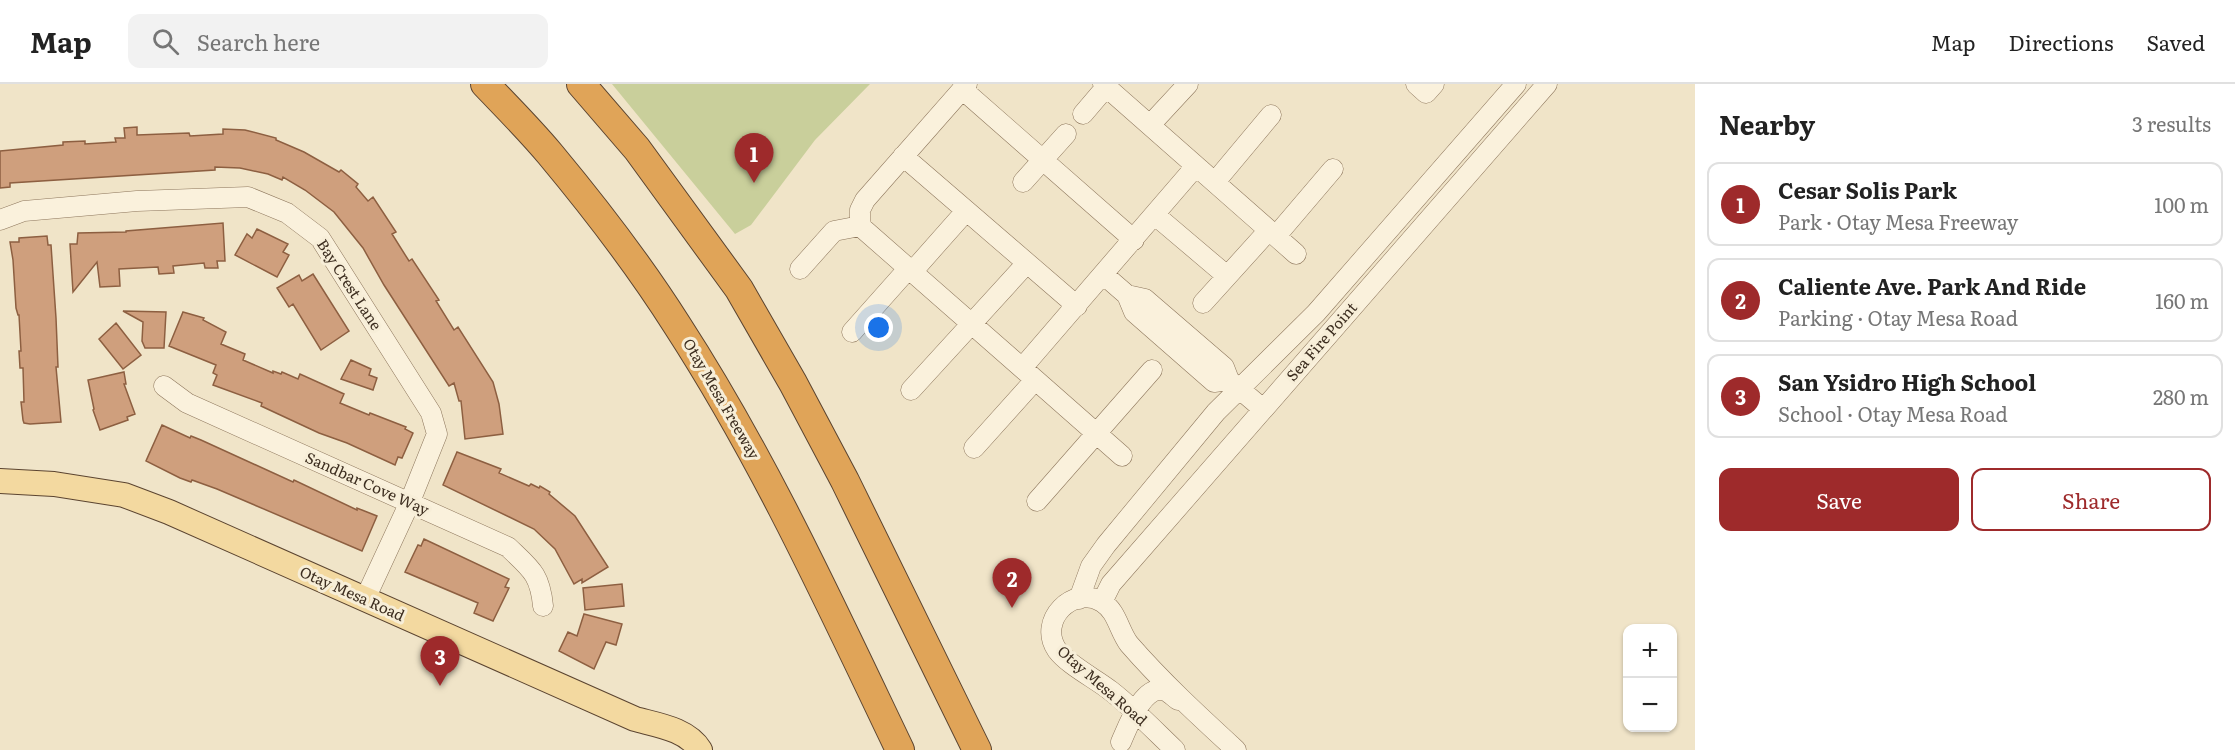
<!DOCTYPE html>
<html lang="en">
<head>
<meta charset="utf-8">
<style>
  :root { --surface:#fff; --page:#f2f2f2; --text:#222; --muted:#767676; --line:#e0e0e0; --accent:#9e2a2b }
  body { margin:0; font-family:Literata,serif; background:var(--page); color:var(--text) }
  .controls { position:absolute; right:18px; bottom:18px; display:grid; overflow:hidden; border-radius:12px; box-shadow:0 2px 4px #0004 }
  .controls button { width:54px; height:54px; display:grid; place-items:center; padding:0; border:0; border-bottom:2px solid var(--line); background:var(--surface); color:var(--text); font:30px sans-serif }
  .you { position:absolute; left:879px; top:244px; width:21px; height:21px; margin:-15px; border:4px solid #fff; border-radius:50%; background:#1a73e8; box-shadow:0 0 0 9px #1a73e833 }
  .badge { display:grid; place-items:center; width:39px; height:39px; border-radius:50%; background:var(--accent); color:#fff; font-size:20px; font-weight:700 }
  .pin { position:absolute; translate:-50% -50px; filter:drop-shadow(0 2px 3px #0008) }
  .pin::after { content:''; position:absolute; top:32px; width:21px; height:18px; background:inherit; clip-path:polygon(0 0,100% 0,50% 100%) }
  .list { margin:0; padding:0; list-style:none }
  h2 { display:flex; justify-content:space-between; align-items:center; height:78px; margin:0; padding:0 24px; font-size:26px }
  h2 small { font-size:20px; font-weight:400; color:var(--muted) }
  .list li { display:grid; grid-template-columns:39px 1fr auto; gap:18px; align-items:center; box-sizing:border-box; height:84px; margin:0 12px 12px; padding:0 12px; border:2px solid var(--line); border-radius:12px }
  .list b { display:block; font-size:22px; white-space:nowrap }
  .list p { margin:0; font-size:20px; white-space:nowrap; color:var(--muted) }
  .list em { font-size:20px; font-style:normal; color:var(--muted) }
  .actions { display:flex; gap:12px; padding:18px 24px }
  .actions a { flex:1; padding:14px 0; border:2px solid var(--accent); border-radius:12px; text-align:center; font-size:21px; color:var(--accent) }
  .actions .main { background:var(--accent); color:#fff }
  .icon { flex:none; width:33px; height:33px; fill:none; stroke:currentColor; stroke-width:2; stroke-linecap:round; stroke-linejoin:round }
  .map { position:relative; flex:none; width:1695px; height:666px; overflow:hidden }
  header { display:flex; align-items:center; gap:36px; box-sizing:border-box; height:84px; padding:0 30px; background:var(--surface); border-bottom:2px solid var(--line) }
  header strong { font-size:28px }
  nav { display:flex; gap:33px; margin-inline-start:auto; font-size:21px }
  .search { width:420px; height:54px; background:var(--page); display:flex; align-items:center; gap:15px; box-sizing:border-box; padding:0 21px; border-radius:12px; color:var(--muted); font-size:22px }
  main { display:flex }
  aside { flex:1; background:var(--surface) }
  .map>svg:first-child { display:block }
  .green { fill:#c9cf9b }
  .building { fill:#cf9f7d; stroke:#8d5f41; stroke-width:1.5 }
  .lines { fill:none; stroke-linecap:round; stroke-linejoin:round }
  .minor-casing { stroke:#8d765c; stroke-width:21 }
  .major-casing { stroke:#5b4430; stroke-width:26 }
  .highway-casing { stroke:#5b4430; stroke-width:30 }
  .minor { stroke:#faf1dc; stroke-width:20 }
  .major { stroke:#f3d9a0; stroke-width:24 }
  .highway { stroke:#e0a458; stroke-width:28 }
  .labels { text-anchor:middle; stroke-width:6; stroke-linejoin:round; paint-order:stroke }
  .street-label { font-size:15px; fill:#3d2e20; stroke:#f7eed8 }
</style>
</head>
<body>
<header>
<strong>Map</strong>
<div class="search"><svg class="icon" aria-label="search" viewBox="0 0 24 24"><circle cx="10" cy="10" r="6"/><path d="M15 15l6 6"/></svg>Search here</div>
<nav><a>Map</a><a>Directions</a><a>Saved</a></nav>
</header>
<main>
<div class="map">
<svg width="1695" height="666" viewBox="0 0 1695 666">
  <rect width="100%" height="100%" fill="#f0e4c8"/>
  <path class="green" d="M612,0H870L815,56L751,141L735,150Z"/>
  <path class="building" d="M137,43V51L189,49L190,52L223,50V45L245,46L276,54V56L304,68L339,88L341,86L358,100L356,103L368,117L373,113L396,148L392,150L409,177L412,175L439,216L436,217L454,246L458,243L493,298L499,320L503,350L465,355L461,317H459L454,299L449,302L384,201L363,164L334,128L305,106L283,93L282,96L268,90L240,84L215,83V86L10,99V103L0,104V67L63,61V58L85,57V60L116,58L115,54H125L124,44Z
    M223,139L225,177H217L218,184H205L204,179L173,182L174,189L159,190L158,183L119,185L120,202L100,203L97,178L73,208L70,160H77L78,149L126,148V147Z
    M257,145L288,160L283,168L289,171L277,193L235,171L247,150L252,154Z
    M47,152L48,161H51L56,234L58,283H56L61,338L30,340L24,339L23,336L21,318H24L23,284H20L19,267H21L19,231H18L16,224L13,176L10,158H19V154Z
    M313,190L349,247L321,266L293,220L289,223L277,204L299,191L302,197Z
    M123,227L166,228L164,264H145L142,257L143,238Z
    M183,228L204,234L203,236L226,248L221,260L245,270L243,276L273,289V287L281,290L282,288L298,295L300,290L344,310L340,319L369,331L370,329L406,343L405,345L413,349L402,374L398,373L395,381L347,359L319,349L261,322L262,319L213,301L217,291L213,289L216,281L169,262Z
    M116,239L141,271L123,285L99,255Z
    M351,276L371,285L369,291L377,294L373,306L341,295Z
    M124,288L126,300H124L135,330L127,333L128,336L100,346L93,326L94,325L88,296Z
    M162,341L190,354L191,352L201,356L293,398L294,396L357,426V424L377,432L362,467L217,405L192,396L191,398L180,394L146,377Z
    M457,368L501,385L499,389L529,402L531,400L539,404L540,402L550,408L549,410L575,432L608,483L582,499V495L574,500L555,465L534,445L443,401Z
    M424,455L509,495L505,503L509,504L493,537L474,529L478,519L405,488L418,461L421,462Z
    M622,500L624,522L585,526L583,504Z
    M584,530L622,540L616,561L606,558L594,585L559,567L568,548L577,552Z"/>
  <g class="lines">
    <defs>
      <path id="minor" d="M967,0L865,116L860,126V142L1022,284L1196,82
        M1103,0L1296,170
        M1416,0L1426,9L1434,0
        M962,5L1134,156
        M1083,30L1106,3
        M1150,41L1188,0
        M903,72L1077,222
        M1023,98L1066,50
        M1215,98L1271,31
        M1155,131L1227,192
        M0,136L24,127L137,117L248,113L287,129L320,154L431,329L437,350L409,420L365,515
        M1276,152L1333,85
        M800,185L834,147L860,142
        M912,188L966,127
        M1104,191L1127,211L1145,215L1224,283L1229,296L1263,325
        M1127,211L1134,228L1214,298L1229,296
        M1203,219L1269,146
        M852,248L908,185
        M1022,284L1122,372
        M164,302L187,319L508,463C531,485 540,490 543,522
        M911,306L1027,179
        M974,364L1035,296
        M1037,417L1152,286
        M1079,515L1091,482L1106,461L1216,328L1316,229L1516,0
        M1102,518L1111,500L1547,0
        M1121,658C1128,643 1143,598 1166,607C1170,609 1175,614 1178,616
        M1175,666C1154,646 1134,625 1111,607C1096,595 1068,581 1057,566C1037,537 1073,500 1102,518C1117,527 1119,547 1129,560C1162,598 1199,632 1236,666"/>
      <path id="major" d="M0,397L54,400L124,411L169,428L635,635C657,641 687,645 700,666"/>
      <path id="highway" d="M485,0C507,23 530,46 550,70C595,124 639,181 677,241C764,375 831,522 900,666
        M581,0L637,65L739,205L793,299L845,397L977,666"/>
    </defs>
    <use href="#minor" class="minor-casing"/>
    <use href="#major" class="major-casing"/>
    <use href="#highway" class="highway-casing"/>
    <use href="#minor" class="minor"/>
    <use href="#major" class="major"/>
    <use href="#highway" class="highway"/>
  </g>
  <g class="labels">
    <g class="street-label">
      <text transform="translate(349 201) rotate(57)" y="5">Bay Crest Lane</text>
      <text transform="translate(1322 258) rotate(-49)" y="5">Sea Fire Point</text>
      <text transform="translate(721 315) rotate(60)" y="5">Otay Mesa Freeway</text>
      <text transform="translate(367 400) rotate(24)" y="5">Sandbar Cove Way</text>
      <text transform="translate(352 510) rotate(24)" y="5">Otay Mesa Road</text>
      <text transform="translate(1102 602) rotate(41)" y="5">Otay Mesa Road</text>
    </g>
  </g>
</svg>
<div class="controls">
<button>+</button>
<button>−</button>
</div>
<div class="you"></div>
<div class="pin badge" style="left:754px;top:99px">1</div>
<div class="pin badge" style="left:1012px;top:524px">2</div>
<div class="pin badge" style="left:440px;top:602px">3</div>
</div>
<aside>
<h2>Nearby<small>3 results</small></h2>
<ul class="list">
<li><span class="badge">1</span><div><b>Cesar Solis Park</b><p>Park · Otay Mesa Freeway</p></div><em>100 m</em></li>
<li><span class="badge">2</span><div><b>Caliente Ave. Park And Ride</b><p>Parking · Otay Mesa Road</p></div><em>160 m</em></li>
<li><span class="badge">3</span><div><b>San Ysidro High School</b><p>School · Otay Mesa Road</p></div><em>280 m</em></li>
</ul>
<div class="actions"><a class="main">Save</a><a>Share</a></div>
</aside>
</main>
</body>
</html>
